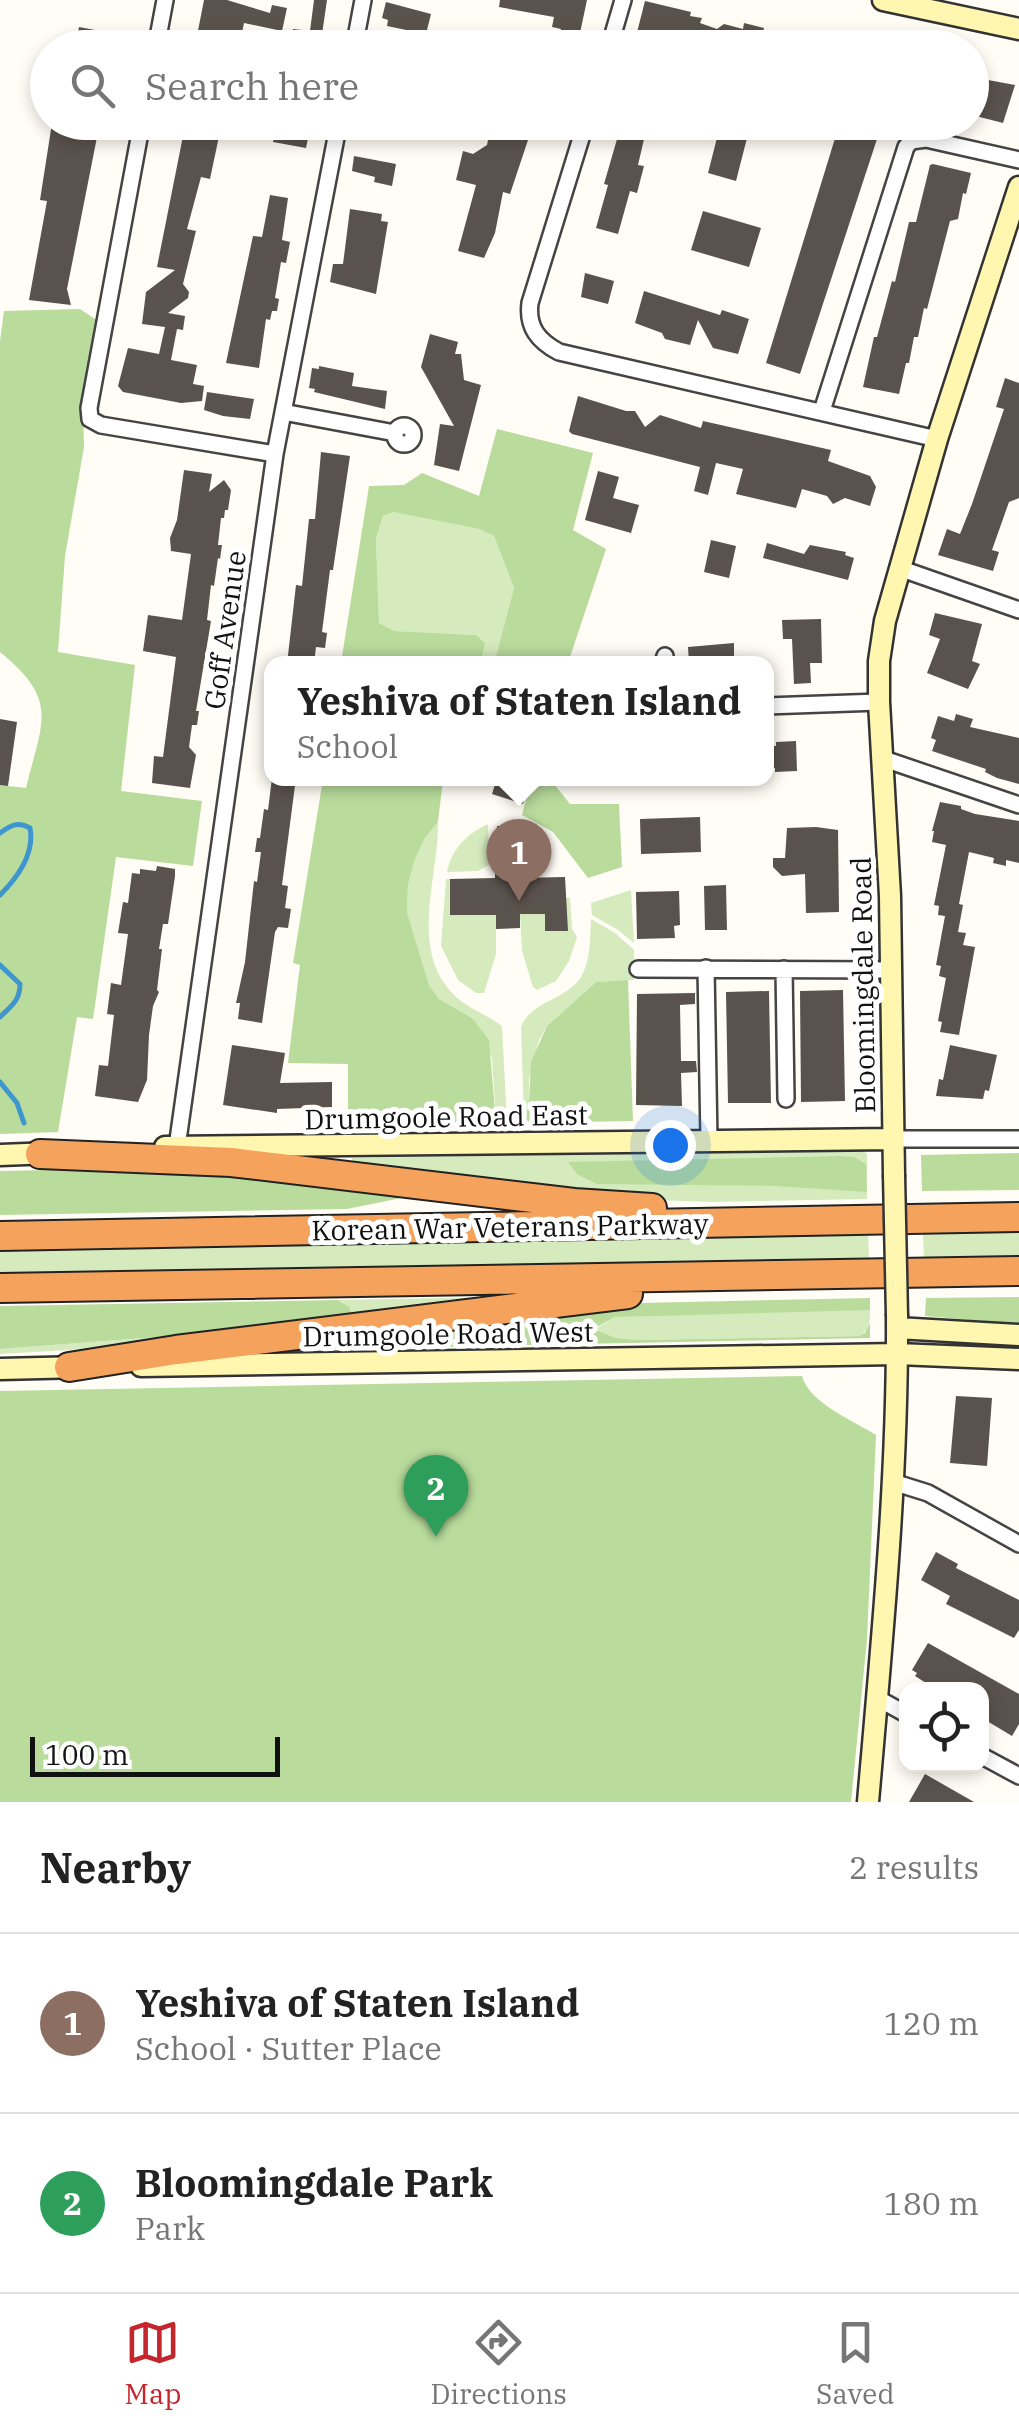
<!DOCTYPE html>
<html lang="en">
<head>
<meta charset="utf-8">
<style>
  :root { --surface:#fff; --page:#f2f2f2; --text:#222; --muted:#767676; --line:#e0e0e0; --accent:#c4262e }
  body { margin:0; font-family:"IBM Plex Serif",serif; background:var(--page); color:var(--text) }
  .controls { position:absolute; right:30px; bottom:30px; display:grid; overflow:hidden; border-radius:20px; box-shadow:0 5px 15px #0003 }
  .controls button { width:90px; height:90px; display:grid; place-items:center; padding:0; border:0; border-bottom:2px solid var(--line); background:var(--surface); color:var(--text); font:50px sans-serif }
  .scale { position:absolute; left:30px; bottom:25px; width:250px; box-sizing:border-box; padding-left:10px; border:5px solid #111; border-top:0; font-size:28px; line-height:35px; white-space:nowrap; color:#111; -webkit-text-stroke:8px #fff; paint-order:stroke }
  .you { position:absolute; left:670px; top:1145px; width:35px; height:35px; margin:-25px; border:8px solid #fff; border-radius:50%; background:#1a73e8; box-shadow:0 0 0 15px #1a73e833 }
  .badge { display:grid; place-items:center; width:65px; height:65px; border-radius:50%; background:var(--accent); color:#fff; font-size:32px; font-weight:700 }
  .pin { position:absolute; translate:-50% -82px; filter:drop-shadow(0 2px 5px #0008) }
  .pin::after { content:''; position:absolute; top:52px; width:35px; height:30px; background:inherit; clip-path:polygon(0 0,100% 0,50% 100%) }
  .popup { position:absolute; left:264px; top:656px; width:510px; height:130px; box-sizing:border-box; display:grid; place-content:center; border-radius:20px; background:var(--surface); filter:drop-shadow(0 2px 8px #0005); font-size:32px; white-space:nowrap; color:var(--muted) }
  .popup b { font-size:38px; color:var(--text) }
  .popup::after { content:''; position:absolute; left:50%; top:100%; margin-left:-20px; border:20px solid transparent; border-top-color:var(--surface) }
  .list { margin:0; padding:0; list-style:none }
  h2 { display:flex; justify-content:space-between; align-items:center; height:130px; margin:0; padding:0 40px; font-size:42px }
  h2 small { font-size:32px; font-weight:400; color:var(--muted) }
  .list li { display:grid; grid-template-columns:65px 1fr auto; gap:30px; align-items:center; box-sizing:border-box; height:180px; padding:0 40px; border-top:2px solid var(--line) }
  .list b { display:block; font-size:38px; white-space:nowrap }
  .list p { margin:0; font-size:32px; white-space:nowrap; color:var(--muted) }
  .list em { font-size:32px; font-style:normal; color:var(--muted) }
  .icon { flex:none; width:55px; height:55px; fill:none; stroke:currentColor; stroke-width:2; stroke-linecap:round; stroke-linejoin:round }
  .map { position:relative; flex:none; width:1019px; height:1802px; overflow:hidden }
  .search { position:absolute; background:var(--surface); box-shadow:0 5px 15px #0003; left:30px; right:30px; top:30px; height:110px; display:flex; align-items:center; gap:25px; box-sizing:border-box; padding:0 35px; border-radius:55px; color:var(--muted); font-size:38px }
  .sheet { height:490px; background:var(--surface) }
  nav { display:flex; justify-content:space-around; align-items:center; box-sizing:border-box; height:140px; border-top:2px solid var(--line); background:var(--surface); font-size:28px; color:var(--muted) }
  nav a { display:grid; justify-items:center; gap:5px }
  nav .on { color:var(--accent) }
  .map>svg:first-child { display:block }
  .green { fill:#d5ebbd }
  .forest { fill:#b9dc9c }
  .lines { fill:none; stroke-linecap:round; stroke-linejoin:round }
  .stream { stroke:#3f96cf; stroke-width:5 }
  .building { fill:#5a524d }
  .street-casing { stroke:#444; stroke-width:20 }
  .secondary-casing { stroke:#333; stroke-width:25 }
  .highway-casing { stroke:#222; stroke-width:32 }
  .street { stroke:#fff; stroke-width:15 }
  .secondary { stroke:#fff6b0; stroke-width:20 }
  .highway { stroke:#f5a25d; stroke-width:28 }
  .secondary-bridge-casing { stroke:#333; stroke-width:25; stroke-linecap:butt }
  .secondary-bridge { stroke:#fff6b0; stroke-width:20 }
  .labels { text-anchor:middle; stroke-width:10; stroke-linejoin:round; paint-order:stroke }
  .street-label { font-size:28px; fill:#111; stroke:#fff }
</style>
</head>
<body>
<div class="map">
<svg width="1019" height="1802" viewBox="0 0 1019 1802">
  <rect width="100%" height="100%" fill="#fffdf5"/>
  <path class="green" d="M393,512L479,529L494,536L514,588L494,663H481L485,643L476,635L395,631L379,623L376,539L383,516Z
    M438,822C439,879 405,956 461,1001C474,1011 489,1016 502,1026L507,1123H496L492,1058L472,1018L439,999L429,985L407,912L408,885L415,859L425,838Z
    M488,824L489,865L478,871L447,872C452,848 467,834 488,824Z
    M446,879H450V915H496V954L484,993H476L458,980L441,946Z
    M631,890L634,943L618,930L592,915L591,903Z
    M565,898H570L572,929L577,937L569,961L556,981L537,990L533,987L522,951L520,914H565Z
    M591,919L615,933L634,950V980L596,982L547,1026L539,1040L529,1079V1102L524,1119L521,1027C531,1000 569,1000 582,975C591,959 590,937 591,919Z
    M862,1149L867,1154V1199L710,1202L656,1200L352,1164V1158Z
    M868,1229L869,1261L0,1275V1243Z
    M1019,1229V1259L924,1260L923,1231Z
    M497,1297L119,1347L0,1354V1349L210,1333L345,1303L338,1300Z
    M767,1310H870C870,1321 870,1331 859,1336L639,1340L616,1338L593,1330L615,1317Z"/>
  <path class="forest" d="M80,309L98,321L83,412L84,447L65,556L58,652L135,665L121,791L202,801L193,866L116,857L93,1019L77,1017L58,1132L0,1134V785L26,788C42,721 60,701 0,652V341L4,311Z
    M497,429L593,453L573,530L606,549L568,663H494L514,588L494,536L479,529L393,512L383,516L376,539L379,623L395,631L476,635L485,643L481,663H341L369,486L404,485L422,473L479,496Z
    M323,779H443L438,822L425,838L415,859L408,885L407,912L429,985L439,999L472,1018L489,1040L496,1123L348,1127V1064L288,1063L300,965L293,963Z
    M531,779H550L570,804H619L622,867L588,878L553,832L522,815Z
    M628,980L633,1121L524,1123L529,1102L531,1062L547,1026L596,982Z
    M1019,1153V1190L922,1191L921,1155Z
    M838,1156L854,1157L866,1164L867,1192L776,1186L597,1184L577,1174L568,1162Z
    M148,1168L399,1191L401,1198L347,1209L0,1215V1171Z
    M1019,1297V1324L925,1316L926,1298Z
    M870,1298V1310L615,1317L593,1329L616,1338L639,1340L859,1336L865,1333L870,1323V1338L300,1350V1341L551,1305Z
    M338,1300L349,1307L352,1314L210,1333L0,1349V1306Z
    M802,1376C809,1403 854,1421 876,1435L867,1639L851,1802H0V1391Z"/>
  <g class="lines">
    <path class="stream" d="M0,833C11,825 18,821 30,828C35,854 17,878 0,895
      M0,965L20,984C20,1001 11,1006 0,1017
      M0,1082L17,1103L24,1123"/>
  </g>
  <path class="building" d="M204,0H227L270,13L272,5L287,8L282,31L244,23L239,48L195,46Z
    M314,0H327L320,48H296L290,45L293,29L310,31Z
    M500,0H587L580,33L575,32L573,43L559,39L561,29L552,27L554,17L499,7Z
    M645,1L691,12L690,16L702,18L700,23L717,29L724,24L743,29L744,23L764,28L760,48H704L679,41L677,48H633Z
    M386,2L431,14L426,34L387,26L388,20L382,18Z
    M79,27L116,34L113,48H75Z
    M972,77L1015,85L1003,123L972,115Z
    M179,122H222L210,179L201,177L187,229L196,231L183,284L189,292L188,298L168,313L185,316L183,330L177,329L171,360L197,365L193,384L204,386L202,401L181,403L123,392L118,386L128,348L159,354L165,327L142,324L146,292L175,270L157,267L183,136L177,135Z
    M496,122H534L510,194L503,192L495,233L484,258L458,251L476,185L456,180L463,151L473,154L487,145L489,135L495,136Z
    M622,122H648L638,165L644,166L637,193L630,191L618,234L596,228L608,185L604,184Z
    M721,122L741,125L747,138L736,181L708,173Z
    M840,122L878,126L875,135L878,136L800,374L766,363Z
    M52,123L98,132L67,289L71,305L29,300L47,201L40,200Z
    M277,123L310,129L306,148L273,142Z
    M354,156L396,164L392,186L374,182L375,177L352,171Z
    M933,164L971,173L966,194L963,193L958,219L950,221L927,309L924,308L918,337H914L909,363H906L899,394L863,387L874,337H877L892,281L895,282L909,222H916L930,165Z
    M270,195L288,198L282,240L290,242L286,263L281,262L275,298L279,299L277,311H272L270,320L266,319L259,368L226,363L253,236L262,237Z
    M350,209L382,214L381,221L388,222L376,294L330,282L333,264H343Z
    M703,211L761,228L749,267L691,250Z
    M585,273L614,281L608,304L581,297Z
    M644,291L720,315L722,310L749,319L738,354L713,348L698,320L690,345L665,339L662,333L635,323Z
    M430,334L458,342L455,354H461L464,380L481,385L459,471L434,465L440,424L454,426L421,367Z
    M319,366L354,373L352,386L387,391L385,409L314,392L315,389L309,388L312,368L319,369Z
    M1005,378L1019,383V498L1009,502L992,550L999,552L993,571L938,555L947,529L960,534L972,504L1004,409L996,407Z
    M207,392L254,399L250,419L223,416L204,410Z
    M578,396L626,411H635L645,427L660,415L701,428L703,421L831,450L828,461L870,476L876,487L870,506L845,498L833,504L827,496L802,489L796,508L736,494L743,469L716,463L708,495L694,491L700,467L572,434L569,431Z
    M321,452L350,456L333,570H330L322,632L327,633L325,648L316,647L314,664H287L296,585L302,586L309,519H315Z
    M184,470L212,474L209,492L224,480L231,490L228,510H225L224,518H221L218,545H222L220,559L218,558L214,586L211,585L207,620L211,621L196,711H199L197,725H192L189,747L196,755L190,788L152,783L154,756L163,757L176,657L143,651L148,615L182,620L191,554L171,551L170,538L177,520Z
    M598,471L619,477L613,498L639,505L631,533L585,520Z
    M711,540L736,546L729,578L704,572Z
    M767,543L804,554L810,545L846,552L845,555L854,558L848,580L763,558Z
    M935,613L982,624L972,661L980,664L968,689L927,673L940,639L929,635Z
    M821,619L822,663H810L811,683L794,684L792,639H783L782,620Z
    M734,643V664H689L688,647Z
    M956,714L973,719L970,727L1019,738V784L997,778L985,772L986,769L932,751L936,740L931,738L938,716L954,721Z
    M0,719L17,722L8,786L0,785Z
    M796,741L797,771L775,772V768H768L767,746H776V742Z
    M272,778H296L282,885L288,886L285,908L291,909L288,928L278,927L275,932L262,1023L238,1019L240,1003H236L245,962L254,881L257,882L261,852H255L257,838H260L264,809L268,810Z
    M497,778H531L523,804L492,794Z
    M940,802L961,806V809L975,814L1019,821V863L1006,860V866L993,863L994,858L969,852L959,904L963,905L958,932L966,933L963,945L975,947L959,1035L940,1032L942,1022L938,1021L946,978L939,976L941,966L936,965L945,916L938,915L939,906L934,905L946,845L932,842L934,831H932Z
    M700,817L701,852L641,854L640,819Z
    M497,826H515V833L519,832V878L565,877L568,931H545V914H520V928L496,929V915H450V879L495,878Z
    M816,827L838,830L839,912L806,913L805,874L782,876L773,867V858H785L787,828Z
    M157,866L175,869V876L168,924H163L159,949H162L157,990L159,992L153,1006L149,1035L147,1080L138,1102L95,1096L99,1065L108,1066L114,1015L107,1014L111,983L121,985L128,934L118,933L123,902L128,903L132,873L140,874V869L156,871Z
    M726,885L727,930H705L704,886Z
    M679,891L680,925L674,926L675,938L637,939L636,892Z
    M843,990L845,1101L801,1102L800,991Z
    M769,991L771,1103H728L726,992Z
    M695,993V1004L680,1005L681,1061H696L697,1072L681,1073L682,1106L636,1105L637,994Z
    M232,1045L285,1053L280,1083L332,1082V1107L277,1109V1113L223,1105Z
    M950,1045L997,1055L989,1091L985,1090L983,1099L936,1096L939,1079L943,1080Z
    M956,1396L992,1398L987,1466L950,1463Z
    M936,1552L958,1564L956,1568L1019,1600V1630L1014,1638L946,1604L950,1596L921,1580Z
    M928,1643L1019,1694V1724L1012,1736L982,1718V1690H937L915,1676L917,1673L912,1670Z
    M925,1774L974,1802H909Z"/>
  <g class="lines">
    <defs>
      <path id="street" d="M156,48L165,0
        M354,48L363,0
        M609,48L623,0
        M142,122L89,408L90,419L101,425L275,454
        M586,122L530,303C527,327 538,341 559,352L937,439
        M822,411L906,147L911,141L926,139L1019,160
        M283,412L395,433
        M395 435a9 9 0 1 1 18 0a9 9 0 1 1-18 0Z
        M899,568L1019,610
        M663,664L665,656
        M766,706L879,702
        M884,759L1019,805
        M706,968L709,1141
        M638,969L891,970
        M784,969L786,1099
        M893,1139H1019
        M177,1147L275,454L339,122
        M893,1482L928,1493L1019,1544
        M877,1698L906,1714
        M982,1756L1019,1776"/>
      <path id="secondary" d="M883,0L1019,29
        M165,1147L893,1139
        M0,1155L51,1153
        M894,1175L890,896L879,702V661L885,621L937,439L1019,187
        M897,1328L1019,1335
        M141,1366L898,1354L1019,1359
        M0,1369L82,1367
        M868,1802C882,1640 898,1478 897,1316"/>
      <path id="highway" d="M40,1154L231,1162L574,1203L652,1208
        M0,1236L1019,1217
        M0,1288L1019,1271
        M69,1367L176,1350L628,1294"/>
    </defs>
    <use href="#street" class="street-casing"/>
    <use href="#secondary" class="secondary-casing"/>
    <use href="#highway" class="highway-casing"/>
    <use href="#street" class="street"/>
    <use href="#secondary" class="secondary"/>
    <use href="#highway" class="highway"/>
    <defs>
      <path id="secondary-bridge" d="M894,1175L897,1316"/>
    </defs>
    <use href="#secondary-bridge" class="secondary-bridge-casing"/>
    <use href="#secondary-bridge" class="secondary-bridge"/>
  </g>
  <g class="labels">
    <g class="street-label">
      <text transform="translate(225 630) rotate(-82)" y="10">Goff Avenue</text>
      <text transform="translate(863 985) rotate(-91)" y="10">Bloomingdale Road</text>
      <text transform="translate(446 1117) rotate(-1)" y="10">Drumgoole Road East</text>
      <text transform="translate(510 1227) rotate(-1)" y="10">Korean War Veterans Parkway</text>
      <text transform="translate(448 1334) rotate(-1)" y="10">Drumgoole Road West</text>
    </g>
  </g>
</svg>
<div class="controls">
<button><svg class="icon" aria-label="locate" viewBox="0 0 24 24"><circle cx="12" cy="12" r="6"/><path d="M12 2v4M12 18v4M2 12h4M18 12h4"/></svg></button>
</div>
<div class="scale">100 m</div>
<div class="you"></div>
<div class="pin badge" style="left:519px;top:901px;background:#8d6e63">1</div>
<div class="popup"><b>Yeshiva of Staten Island</b>School</div>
<div class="pin badge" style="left:436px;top:1537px;background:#2e9e5b">2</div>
<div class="search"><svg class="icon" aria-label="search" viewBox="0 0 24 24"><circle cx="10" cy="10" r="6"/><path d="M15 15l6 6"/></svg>Search here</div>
</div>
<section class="sheet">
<h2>Nearby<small>2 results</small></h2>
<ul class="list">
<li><span class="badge" style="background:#8d6e63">1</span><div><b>Yeshiva of Staten Island</b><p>School · Sutter Place</p></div><em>120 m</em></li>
<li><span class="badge" style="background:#2e9e5b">2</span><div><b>Bloomingdale Park</b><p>Park</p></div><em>180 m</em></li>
</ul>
</section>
<nav>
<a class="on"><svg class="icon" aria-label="map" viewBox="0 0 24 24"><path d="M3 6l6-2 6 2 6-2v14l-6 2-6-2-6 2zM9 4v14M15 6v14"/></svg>Map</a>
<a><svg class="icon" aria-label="directions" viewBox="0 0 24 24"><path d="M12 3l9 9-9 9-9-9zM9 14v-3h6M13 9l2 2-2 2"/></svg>Directions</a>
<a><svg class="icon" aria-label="saved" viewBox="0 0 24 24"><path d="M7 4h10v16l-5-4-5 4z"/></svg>Saved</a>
</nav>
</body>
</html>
